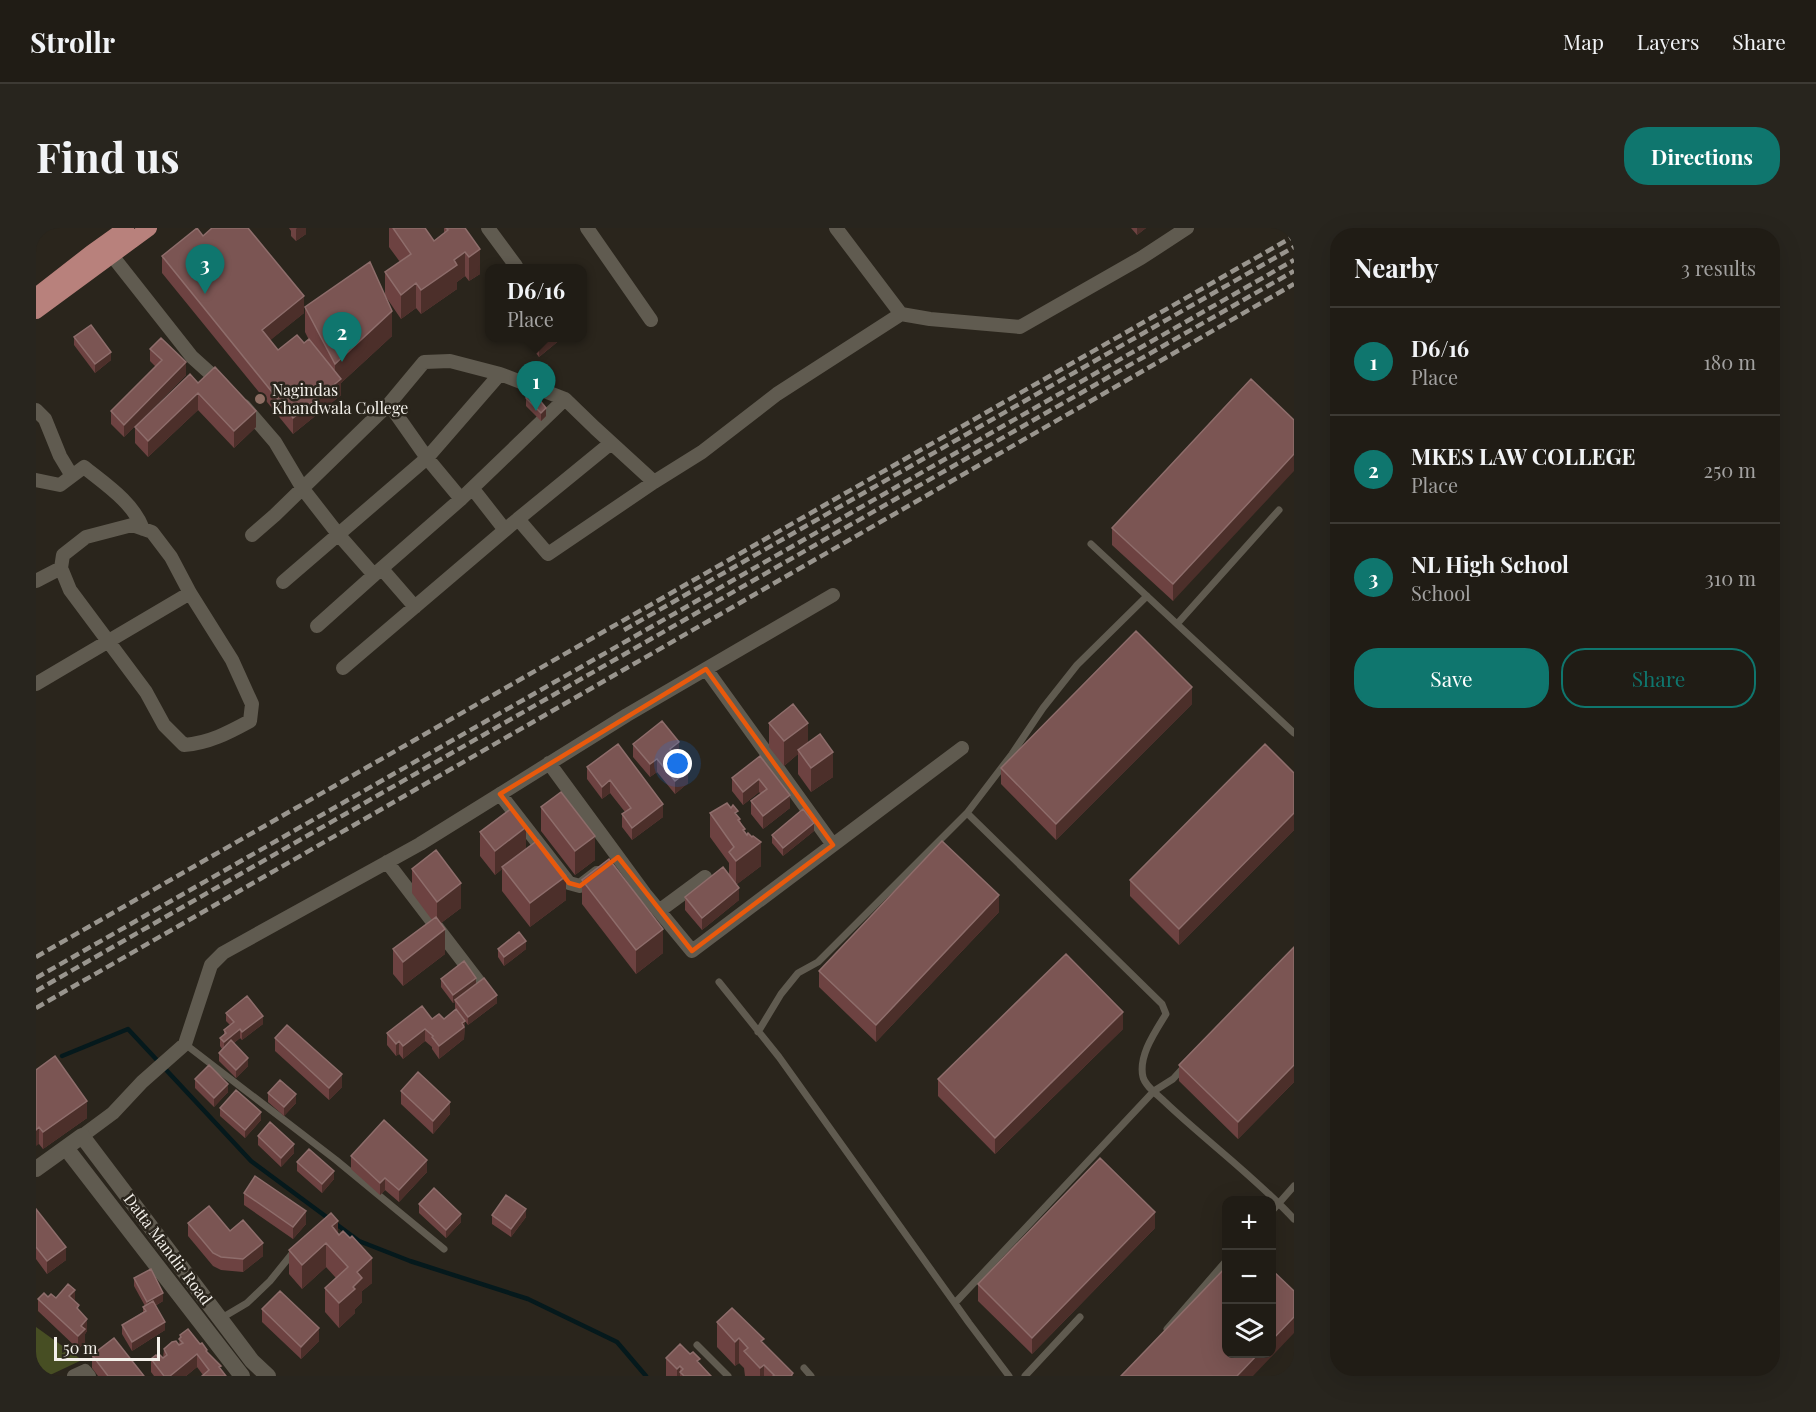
<!DOCTYPE html>
<html lang="en">
<head>
<meta charset="utf-8">
<style>
  :root { --surface:#201c15; --page:#28251e; --text:#f1f3f6; --muted:#a2a1a0; --line:#3d3a34; --accent:#0f766e }
  body { margin:0; font-family:"Playfair Display",serif; background:var(--page); color:var(--text) }
  .controls { position:absolute; right:18px; bottom:18px; display:grid; overflow:hidden; border-radius:12px; box-shadow:0 6px 24px #0002 }
  .controls button { width:54px; height:54px; display:grid; place-items:center; padding:0; border:0; border-bottom:2px solid var(--line); background:var(--surface); color:var(--text); font:30px sans-serif }
  .scale { position:absolute; left:18px; bottom:15px; width:106px; box-sizing:border-box; padding-left:6px; border:3px solid #f3f0ea; border-top:0; font-size:16px; line-height:21px; white-space:nowrap; color:#f3f0ea; -webkit-text-stroke:4px #2a251c; paint-order:stroke }
  .you { position:absolute; left:642px; top:536px; width:21px; height:21px; margin:-15px; border:4px solid #fff; border-radius:50%; background:#1a73e8; box-shadow:0 0 0 9px #1a73e833 }
  .badge { display:grid; place-items:center; width:39px; height:39px; border-radius:50%; background:var(--accent); color:#fff; font-size:20px; font-weight:700 }
  .pin { position:absolute; translate:-50% -50px; filter:drop-shadow(0 2px 3px #0008) }
  .pin::after { content:''; position:absolute; top:32px; width:21px; height:18px; background:inherit; clip-path:polygon(0 0,100% 0,50% 100%) }
  .popup { position:absolute; left:449px; top:36px; width:102px; height:78px; box-sizing:border-box; display:grid; place-content:center; border-radius:12px; background:var(--surface); filter:drop-shadow(0 2px 4px #0005); font-size:20px; white-space:nowrap; color:var(--muted) }
  .popup b { font-size:22px; color:var(--text) }
  .popup::after { content:''; position:absolute; left:50%; top:100%; margin-left:-12px; border:12px solid transparent; border-top-color:var(--surface) }
  .list { margin:0; padding:0; list-style:none }
  h2 { display:flex; justify-content:space-between; align-items:center; height:78px; margin:0; padding:0 24px; font-size:26px }
  h2 small { font-size:20px; font-weight:400; color:var(--muted) }
  .list li { display:grid; grid-template-columns:39px 1fr auto; gap:18px; align-items:center; box-sizing:border-box; height:108px; padding:0 24px; border-top:2px solid var(--line) }
  .list b { display:block; font-size:22px; white-space:nowrap }
  .list p { margin:0; font-size:20px; white-space:nowrap; color:var(--muted) }
  .list em { font-size:20px; font-style:normal; color:var(--muted) }
  .actions { display:flex; gap:12px; padding:18px 24px }
  .actions a { flex:1; padding:14px 0; border:2px solid var(--accent); border-radius:24px; text-align:center; font-size:21px; color:var(--accent) }
  .actions .main { background:var(--accent); color:#fff }
  .icon { flex:none; width:33px; height:33px; fill:none; stroke:currentColor; stroke-width:2; stroke-linecap:round; stroke-linejoin:round }
  .map { position:relative; flex:none; width:1258px; height:1148px; overflow:hidden; border-radius:24px }
  header { display:flex; align-items:center; gap:36px; box-sizing:border-box; height:84px; padding:0 30px; background:var(--surface); border-bottom:2px solid var(--line) }
  header strong { font-size:28px }
  nav { display:flex; gap:33px; margin-inline-start:auto; font-size:21px }
  .intro { display:flex; align-items:center; justify-content:space-between; box-sizing:border-box; height:144px; padding:0 36px }
  h1 { margin:0; font-size:42px }
  .button { padding:15px 27px; border-radius:24px; background:var(--accent); color:#fff; font-size:21px; font-weight:700 }
  main { display:flex; gap:36px; padding:0 36px }
  aside { flex:1; background:var(--surface); border-radius:24px; box-shadow:0 6px 24px #0002 }
  .map>svg:first-child { display:block }
  .green { fill:#474e23 }
  .lines { fill:none; stroke-linecap:round; stroke-linejoin:round }
  .stream { stroke:#05191c; stroke-width:4.5 }
  .service { stroke:#605b50; stroke-width:7 }
  .minor { stroke:#605b50; stroke-width:14 }
  .secondary { stroke:#605b50; stroke-width:16 }
  .primary { stroke:#b8817c; stroke-width:16 }
  .rail { stroke:#99958e; stroke-width:4.5; stroke-dasharray:9 4.5; stroke-linecap:butt }
  .wall { fill:#6d4241 }
  .shaded-wall { fill:#4c2f2a }
  .building { fill:#7b5553; stroke:#8e6d6b; stroke-width:1.5 }
  .marked { fill:none; stroke:#e8590c; stroke-width:4.5; stroke-linejoin:round }
  .education-dot { fill:#8d6e63; stroke:#2a251c; stroke-width:2 }
  .labels { text-anchor:middle; stroke-width:5; stroke-linejoin:round; paint-order:stroke }
  .poi-label { font-size:16px; fill:#f3f0ea; stroke:#2a251c; text-anchor:start }
  .street-label { font-size:16px; fill:#f3f0ea; stroke:#2a251c }
</style>
</head>
<body>
<header>
<strong>Strollr</strong>
<nav><a>Map</a><a>Layers</a><a>Share</a></nav>
</header>
<div class="intro"><h1>Find us</h1><a class="button">Directions</a></div>
<main>
<div class="map">
<svg width="1258" height="1148" viewBox="0 0 1258 1148">
  <rect width="100%" height="100%" fill="#2a251c"/>
  <path class="green" d="M0,1099L46,1132L12,1148H0Z"/>
  <g class="lines">
    <path class="stream" d="M26,828L92,801L215,933L323,1013L374,1033L492,1071L581,1114L610,1148"/>
    <path class="service" d="M1055,316L1258,505
      M1141,396L1243,282
      M931,585L976,526L1007,480L1041,437L1111,368
      M683,754L743,829L933,1095L973,1148
      M722,804L745,766L762,745L782,734L931,585L1126,776L1130,786C1119,804 1102,828 1107,849C1109,858 1122,867 1128,873C1170,913 1218,948 1258,991
      M149,816L300,932L408,1021
      M1236,983L1258,958
      M919,1075L1118,863L1137,851L1148,839
      M184,1091L211,1075L234,1053L259,1022
      M1131,1101L1190,1033
      M661,1117L692,1148
      M768,1140L775,1148
      M989,1148L1044,1089"/>
    <path class="minor" d="M452,0L480,38
      M551,0L615,92
      M70,20L156,129L186,156
      M865,86L894,91L984,99L1105,30L1151,0
      M353,176L388,134L414,133L464,146
      M208,178L239,214L267,261L302,306L338,347L425,271
      M0,182L9,191L24,228L36,248
      M575,215L482,291L512,326L618,254
      M0,252L24,257L48,239C69,256 97,274 107,301
      M437,261L469,302
      M96,297L116,304L135,329L154,365L196,432L216,476L214,493C192,505 173,515 148,517L128,497L110,464L34,362L25,340L27,327L50,309Z
      M216,307L239,287L353,176L391,230L425,271L529,171
      M346,341L379,379
      M0,353L25,340
      M247,354L391,230L464,146L529,171L559,200L618,254L666,224L741,166L865,86L800,0
      M281,398L338,347
      M307,440L482,291
      M670,441L797,617
      M0,456L154,365
      M513,535L609,666L656,723L926,520
      M464,566L533,655L544,658L561,645
      M351,634L442,753
      M623,683L669,649
      M46,908L77,885L106,854L149,816L175,737L187,725L384,616L591,487L797,367
      M38,1148L49,1143L53,1148"/>
    <path class="secondary" d="M30,920L206,1148
      M0,941L46,908L216,1133L232,1148"/>
    <path class="primary" d="M0,68L55,25L90,0
      M0,83L113,0"/>
    <path class="rail" d="M588,402L1258,19
      M0,729L1258,8
      M0,750L1258,32
      M0,763L1258,43
      M0,780L1258,56"/>
  </g>
  <path class="wall" d="M175,0H212L268,85L234,112L242,122L268,115L273,112L269,104V79L349,68V44L364,34L353,19V0H389L398,13L408,5V0H429L444,46L433,53L429,48L421,54V61L385,86L380,80L365,91L350,69L356,108L305,155V167L257,206L126,45V28L167,8L175,1Z
    M253,0H270V6L260,13L255,8V3Z
    M1095,0H1110L1101,7Z
    M38,109L75,132L59,145L38,117Z
    M488,110H525V111L503,129Z
    M114,121L150,147L88,209L75,196V183L120,139L114,133Z
    M162,155L220,199L198,220L162,182L112,229L99,215V199Z
    M490,170L510,188L505,193L490,178Z
    M1258,192L1137,373L1076,317V300Z
    M1156,476L1020,612L965,556V540Z
    M733,495L772,515L797,549L775,564L762,546V526L748,538L733,519Z
    M582,516L627,589L596,612L586,599V586L589,584L574,565L566,571L551,551V539Z
    M597,516L643,526L640,528L652,555L639,566L621,544L614,549L597,529Z
    M724,528L754,580L727,601L715,586V573L725,566L723,564L707,577L696,563V550Z
    M1258,545V602L1143,717L1094,668V652Z
    M505,579L559,632L539,647L505,603Z
    M674,585L702,588L725,638L701,656L703,672L666,702L649,682V669L693,646V635L674,609Z
    M778,603L747,628L736,615V607Z
    M444,604L490,621L530,672L494,699L466,663V641L459,647L444,628Z
    M376,641L425,680L405,695L409,726L367,758L357,746V721L396,692L376,665Z
    M546,652L627,725L600,746L546,676Z
    M963,684L840,814L783,759V743Z
    M1258,719V854L1202,911L1143,853V837Z
    M462,721H490L468,738L462,729Z
    M405,751L440,756L461,775L432,797L429,793L428,811L403,831L396,821V819L389,813L367,831L363,826L360,828L351,817V805L396,791H408L420,781L419,780V774L417,775L405,759Z
    M190,785L227,796L206,812L204,810L198,815L212,838L200,850L183,833V825L186,821L184,818V810L188,807V802L194,797L190,793Z
    M1087,801L959,926L902,868V851Z
    M239,810L306,859L293,872L239,823Z
    M0,842L51,890L7,921L3,916Z
    M159,851L192,864L178,879L159,860Z
    M365,863L414,886L397,906L365,876Z
    M232,865L260,875L248,888L232,874Z
    M184,880L225,892L209,910L184,888Z
    M222,908L258,925L245,939L222,917Z
    M315,928L391,944L363,974L349,962L344,967L315,941Z
    M261,934L298,951L286,965L261,943Z
    M208,965L270,996L257,1011L208,977Z
    M383,976L425,994L410,1010L383,985Z
    M0,981L30,1032L11,1046L0,1031Z
    M456,987L490,989L475,1009L456,996Z
    M152,995L227,1028L207,1044L185,1042L177,1038L152,1008Z
    M1119,1000L996,1126L942,1073V1056Z
    M302,1005L336,1055L326,1063V1074L319,1081V1085L303,1100L289,1084V1060L300,1050L290,1039L266,1061L253,1046V1022Z
    M98,1050L127,1073L119,1078L129,1102L96,1123L86,1106V1097L107,1084V1079L109,1078L98,1058Z
    M12,1069L39,1073L51,1103L49,1106V1114L42,1121L2,1083V1071Z
    M226,1081L283,1113L265,1131L226,1094Z
    M681,1094L728,1116L757,1148H709L708,1140L703,1135L699,1138L681,1119Z
    M144,1107L171,1125L185,1138L167,1147L161,1139L150,1148H118L115,1144V1131L122,1129L127,1130L128,1121L143,1117Z
    M654,1126L675,1148H630V1130Z
    M56,1127L108,1148H62L56,1140Z"/>
  <path class="shaded-wall" d="M0,0H13L0,11V26Z
    M261,0H270V6L260,13V1Z
    M1101,0H1110L1101,7Z
    M444,21V46L433,53V29Z
    M429,24V48L421,54V61L385,86V62L418,32Z
    M380,55V80L365,91V67Z
    M268,68V85L226,119V102Z
    M356,83V108L305,155V167L257,206V190L299,156V136Z
    M511,110H525V111L503,129V116Z
    M75,124V132L59,145V136Z
    M150,134V147L88,209V197Z
    M162,165V182L112,229V213Z
    M510,180V188L505,193V185Z
    M220,183V199L198,220V203Z
    M1258,226V243L1137,373V356Z
    M1156,459V476L1020,612V596Z
    M772,495V519L762,522V526L748,538V513Z
    M643,514V526L634,533V521Z
    M797,524V549L775,564V540Z
    M621,531V544L614,549V536Z
    M652,543V555L639,566V553Z
    M723,551V564L707,577V564Z
    M574,552V565L566,571V559Z
    M754,567V580L727,601V588Z
    M627,576V589L596,612V600Z
    M1258,585V602L1143,717V701Z
    M778,595V603L747,628V620Z
    M490,599V623L466,639V641L459,647V623Z
    M559,608V632L539,647V623Z
    M725,614V638L700,657V633Z
    M530,648V672L494,699V675Z
    M425,655V680L401,698V674Z
    M703,660V672L666,702V690Z
    M963,667V684L840,814V797Z
    M409,701V726L367,758V734Z
    M627,701V725L600,746V722Z
    M490,713V721L468,738V729Z
    M440,750V758L419,772V774L417,775V767Z
    M461,767V775L432,797V789Z
    M1087,784V801L959,926V910Z
    M227,788V796L206,812V804Z
    M429,793L428,811L403,831V818Z
    M204,801V810L188,823V814Z
    M389,801V813L367,831V818Z
    M363,813V826L360,828V816Z
    M212,830V838L200,850V842Z
    M1258,837V854L1202,911V894Z
    M306,846V859L293,872V860Z
    M192,856V864L178,879V870Z
    M260,866V875L248,888V879Z
    M51,873V890L7,921V904Z
    M414,874V886L397,906V893Z
    M225,884V892L209,910V902Z
    M3,899V916L0,918V902Z
    M258,916V925L245,939V930Z
    M391,932V944L363,974V962Z
    M298,943V951L286,965V956Z
    M349,950V962L344,967V955Z
    M490,981V989L475,1009V1001Z
    M270,983V996L257,1011V999Z
    M1119,984V1000L996,1126V1110Z
    M425,986V994L410,1010V1002Z
    M302,993V1017L296,1023V998Z
    M227,1015V1028L207,1044V1031Z
    M290,1015V1039L266,1061V1037Z
    M30,1019V1032L11,1046V1033Z
    M336,1030V1055L326,1063V1074L319,1081V1085L303,1100V1075L317,1059L321,1044Z
    M39,1062V1074L33,1068Z
    M127,1065V1073L111,1082V1074Z
    M1258,1089V1105L1217,1148H1201L1223,1125H1236V1112Z
    M51,1091V1103L49,1106V1114L42,1121V1108L45,1098Z
    M129,1094V1102L96,1123V1114Z
    M283,1100V1113L265,1131V1119Z
    M703,1110V1135L699,1138V1114Z
    M161,1126V1139L150,1148H134Z
    M728,1137V1148H724V1140Z
    M644,1138V1148H641V1141Z"/>
  <path class="building" d="M161,0L167,8L176,0H212L268,68L226,102L242,122L261,107L268,115L273,111L305,151L257,190L126,28Z
    M357,0H389L398,13L412,2L410,0H429L444,21L433,29L429,24L418,32L421,37L385,62L380,55L365,67L349,44L375,26Z
    M334,34L356,83L299,136L269,79Z
    M55,97L75,124L59,136L38,109Z
    M125,110L150,134L88,197L75,183L126,132L114,121Z
    M498,110H511L503,116Z
    M179,139L220,183L198,203L162,165L112,213L99,199L154,146L162,155Z
    M1215,151L1258,192V226L1137,356L1076,300Z
    M498,165L510,180L505,185L490,170Z
    M1100,403L1156,459L1020,596L965,540Z
    M757,476L772,495L748,513L733,495Z
    M626,493L643,514L634,521L652,543L639,553L621,531L614,536L597,516Z
    M784,506L797,524L775,540L762,522Z
    M582,516L627,576L596,600L586,586L595,580L574,552L566,559L551,539Z
    M1229,516L1258,545V585L1143,701L1094,652Z
    M724,528L754,567L727,588L715,573L731,561L723,551L707,564L696,550Z
    M525,564L559,608L539,623L505,579Z
    M691,575L695,580L697,577L702,583L699,585L704,591L702,592L709,601L707,602L711,607L712,605L716,609L717,608L725,614L700,633L693,624L698,619L674,585Z
    M476,580L490,599L459,623L444,604Z
    M767,581L778,595L747,620L736,607Z
    M502,612L530,648L494,675L466,639Z
    M906,613L963,667L840,797L783,743Z
    M400,622L425,655L401,674L376,641Z
    M573,631L627,701L600,722L546,652Z
    M687,639L703,660L666,690L649,669Z
    M400,689L409,701L367,734L357,721Z
    M483,704L490,713L468,729L462,721Z
    M1258,719V837L1202,894L1143,837Z
    M1030,726L1087,784L959,910L902,851Z
    M428,733L440,750L417,767L405,751Z
    M448,750L461,767L432,789L419,772Z
    M211,768L227,788L206,804L204,801L188,814L184,810L190,805L188,802L198,794L190,785Z
    M386,778L396,791L403,786L408,791L420,781L429,793L426,795L428,799L403,818L396,809L397,808L389,801L367,818L363,813L360,816L351,805Z
    M251,797L306,846L293,860L239,810Z
    M195,812L212,830L200,842L183,825Z
    M19,828L51,873L7,904L3,899L0,902V842Z
    M173,837L192,856L178,870L159,851Z
    M382,844L414,874L397,893L365,863Z
    M244,852L260,866L248,879L232,865Z
    M200,862L225,884L209,902L184,880Z
    M348,892L391,932L363,962L349,950L344,955L315,928Z
    M234,894L258,916L245,930L222,908Z
    M273,921L298,943L286,956L261,934Z
    M1064,930L1119,984L996,1110L942,1056Z
    M219,948L270,983L257,999L208,965Z
    M398,960L425,986L410,1002L383,976Z
    M470,967L490,981L475,1001L456,987Z
    M173,978L194,1003L207,992L227,1015L207,1031L185,1029L177,1025L152,995Z
    M0,981L30,1019L11,1033L0,1019Z
    M295,985L302,993L296,998L303,1007L307,1003L314,1010L316,1008L336,1030L321,1044L326,1050L317,1059L319,1061L303,1075L289,1060L312,1039L290,1015L266,1037L253,1022Z
    M1191,1038V1125H1223L1201,1148H1085Z
    M115,1041L127,1065L111,1074L98,1050Z
    M1236,1042L1258,1063V1089L1236,1112Z
    M32,1056L39,1062L33,1068L43,1077L41,1080L51,1091L45,1098L49,1101L42,1108L2,1071L8,1065L12,1069L15,1066L20,1070Z
    M244,1063L283,1100L265,1119L226,1081Z
    M117,1073L129,1094L96,1114L86,1097L110,1083L107,1079Z
    M696,1080L728,1111L725,1113L757,1145L755,1148H737L738,1147L728,1137L724,1140L708,1123L712,1120L703,1110L699,1114L681,1094Z
    M152,1101L164,1116L166,1115L171,1122L170,1123L185,1138L183,1139L190,1148H166L173,1142L161,1126L134,1148H128L115,1131L120,1127L122,1129L124,1127L127,1130L131,1127L128,1121L136,1114L140,1113L143,1117L147,1115L143,1111L145,1109L144,1107Z
    M78,1110L108,1148H72L56,1127Z
    M644,1116L654,1126L657,1124L664,1131L661,1133L675,1148H648L644,1144L647,1141L644,1138L641,1141L630,1130Z"/>
  <path class="marked" d="M670,441L797,617L656,723L582,629L544,658L533,655L464,566Z"/>
  <circle class="education-dot" cx="224" cy="171" r="6"/>
  <g class="labels">
    <g class="poi-label">
      <text x="236" y="168">Nagindas<tspan x="236" dy="18">Khandwala College</tspan></text>
    </g>
    <g class="street-label">
      <text transform="translate(132 1021) rotate(53)" y="6">Datta Mandir Road</text>
    </g>
  </g>
</svg>
<div class="controls">
<button>+</button>
<button>−</button>
<button><svg class="icon" aria-label="layers" viewBox="0 0 24 24"><path d="M12 4l9 5-9 5-9-5zM3 14l9 5 9-5"/></svg></button>
</div>
<div class="scale">50 m</div>
<div class="you"></div>
<div class="pin badge" style="left:500px;top:183px">1</div>
<div class="popup"><b>D6/16</b>Place</div>
<div class="pin badge" style="left:306px;top:134px">2</div>
<div class="pin badge" style="left:169px;top:66px">3</div>
</div>
<aside>
<h2>Nearby<small>3 results</small></h2>
<ul class="list">
<li><span class="badge">1</span><div><b>D6/16</b><p>Place</p></div><em>180 m</em></li>
<li><span class="badge">2</span><div><b>MKES LAW COLLEGE</b><p>Place</p></div><em>250 m</em></li>
<li><span class="badge">3</span><div><b>NL High School</b><p>School</p></div><em>310 m</em></li>
</ul>
<div class="actions"><a class="main">Save</a><a>Share</a></div>
</aside>
</main>
</body>
</html>
